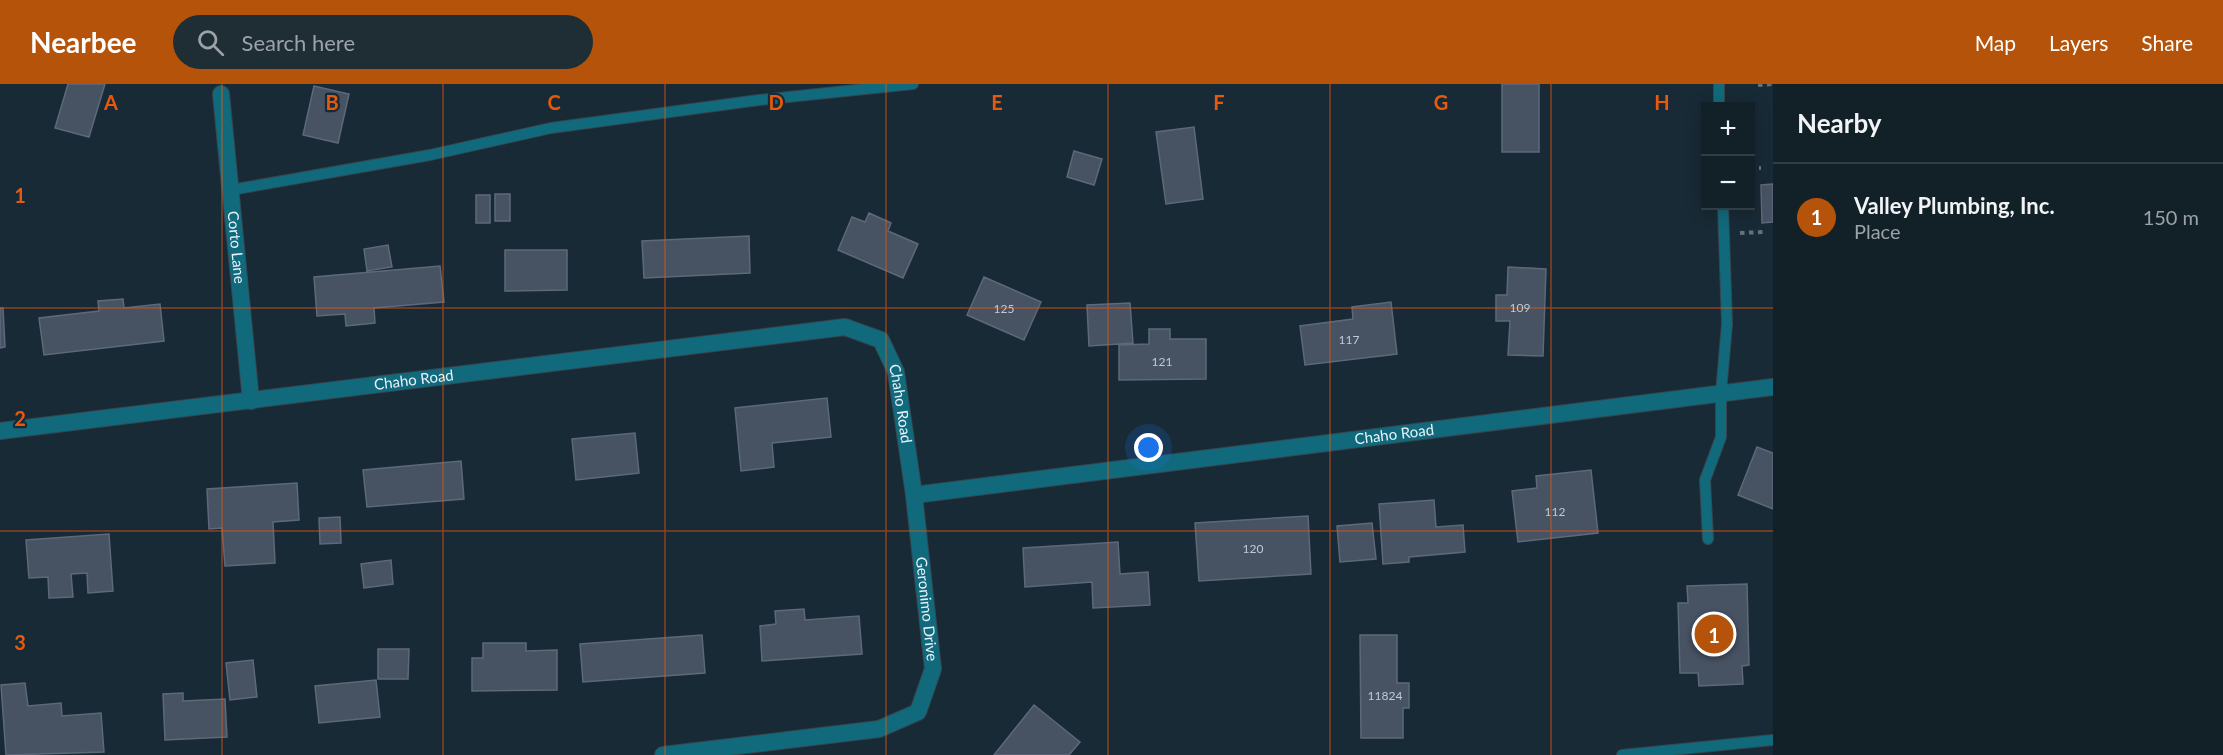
<!DOCTYPE html>
<html lang="en">
<head>
<meta charset="utf-8">
<style>
  :root { --surface:#122028; --page:#1f2d34; --text:#f1f3f6; --muted:#9ca3a8; --line:#313e45; --accent:#b45309 }
  body { margin:0; font-family:Lato,sans-serif; background:var(--page); color:var(--text) }
  .controls { position:absolute; right:18px; top:18px; display:grid; overflow:hidden; border-radius:0px; box-shadow:0 3px 15px #0003 }
  .controls button { width:54px; height:54px; display:grid; place-items:center; padding:0; border:0; border-bottom:2px solid var(--line); background:var(--surface); color:var(--text); font:30px sans-serif }
  .you { position:absolute; left:1149px; top:364px; width:21px; height:21px; margin:-15px; border:4px solid #fff; border-radius:50%; background:#1a73e8; box-shadow:0 0 0 9px #1a73e833 }
  .badge { display:grid; place-items:center; width:39px; height:39px; border-radius:50%; background:var(--accent); color:#fff; font-size:20px; font-weight:700 }
  .pin { position:absolute; translate:-50% -50%; border:3px solid #fff; box-shadow:0 2px 6px #0006 }
  .list { margin:0; padding:0; list-style:none }
  h2 { display:flex; justify-content:space-between; align-items:center; height:78px; margin:0; padding:0 24px; font-size:26px }
  h2 small { font-size:20px; font-weight:400; color:var(--muted) }
  .list li { display:grid; grid-template-columns:39px 1fr auto; gap:18px; align-items:center; box-sizing:border-box; height:108px; padding:0 24px; border-top:2px solid var(--line) }
  .list b { display:block; font-size:22px; white-space:nowrap }
  .list p { margin:0; font-size:20px; white-space:nowrap; color:var(--muted) }
  .list em { font-size:20px; font-style:normal; color:var(--muted) }
  .icon { flex:none; width:33px; height:33px; fill:none; stroke:currentColor; stroke-width:2; stroke-linecap:round; stroke-linejoin:round }
  .map { position:relative; flex:none; width:1773px; height:671px; overflow:hidden }
  header { display:flex; align-items:center; gap:36px; box-sizing:border-box; height:84px; padding:0 30px; background:var(--accent); color:#fff }
  header strong { font-size:28px }
  nav { display:flex; gap:33px; margin-inline-start:auto; font-size:21px }
  .search { width:420px; height:54px; background:var(--page); display:flex; align-items:center; gap:15px; box-sizing:border-box; padding:0 21px; border-radius:33px; color:var(--muted); font-size:22px }
  main { display:flex }
  aside { flex:1; background:var(--surface) }
  .map>svg:first-child { display:block }
  .building { fill:#475263; stroke:#5d697b; stroke-width:1.5 }
  .lines { fill:none; stroke-linecap:round; stroke-linejoin:round }
  .service-casing { stroke:#354651; stroke-width:12 }
  .minor-casing { stroke:#354651; stroke-width:18 }
  .path { stroke:#62717c; stroke-width:4; stroke-dasharray:4.5 4.5; stroke-linecap:butt }
  .service { stroke:#116a7c; stroke-width:10 }
  .minor { stroke:#116a7c; stroke-width:16 }
  .grid { fill:none; stroke:#e8590c; stroke-width:1.5; stroke-opacity:0.55 }
  .labels { text-anchor:middle; stroke-width:4.5; stroke-linejoin:round; paint-order:stroke }
  .number-label { font-size:12px; fill:#bfcad4 }
  .street-label { font-size:15px; fill:#e7f2fa; stroke:#182a36 }
  .grid-label { font-size:20px; text-anchor:middle; font-weight:bold; fill:#e8590c; stroke:#182a36; stroke-width:4.5; stroke-linejoin:round; paint-order:stroke }
</style>
</head>
<body>
<header>
<strong>Nearbee</strong>
<div class="search"><svg class="icon" aria-label="search" viewBox="0 0 24 24"><circle cx="10" cy="10" r="6"/><path d="M15 15l6 6"/></svg>Search here</div>
<nav><a>Map</a><a>Layers</a><a>Share</a></nav>
</header>
<main>
<div class="map">
<svg width="1773" height="671" viewBox="0 0 1773 671">
  <rect width="100%" height="100%" fill="#182a36"/>
  <path class="building" d="M68,0H105L89,53L55,44Z
    M1502,0H1539V68H1502Z
    M314,2L349,10L338,59L303,51Z
    M1194,43L1203,115L1166,120L1156,48Z
    M1074,67L1102,75L1094,101L1067,93Z
    M1773,100V138L1762,139L1761,101Z
    M495,110H510V137H495Z
    M476,111H490V139H476Z
    M869,129L891,139L888,147L918,160L903,194L838,166L852,133L865,138Z
    M749,152L750,189L644,194L642,157Z
    M388,161L392,183L367,187L364,165Z
    M505,166H567V206L505,207Z
    M440,182L444,218L374,224L375,239L346,242L345,230L317,232L314,193Z
    M1508,183L1546,185L1543,272L1508,271L1510,237H1496V211H1507Z
    M984,193L1041,218L1024,256L967,231Z
    M123,215L124,224L160,220L164,257L44,271L39,234L99,227L98,217Z
    M1391,218L1397,270L1305,281L1300,242L1353,235L1352,223Z
    M1130,219L1133,259L1089,262L1087,221Z
    M0,224H3L5,263L0,264Z
    M1149,245H1170V255H1206V295L1119,296V261L1149,260Z
    M827,314L831,353L772,359L774,383L741,387L735,324Z
    M635,349L639,389L576,396L572,355Z
    M1757,363L1773,369V425L1738,411Z
    M461,377L464,415L367,423L363,386Z
    M1591,386L1598,449L1518,458L1512,407L1537,404L1536,392Z
    M297,399L299,436L273,438L275,479L225,482L222,444L209,445L207,405Z
    M1434,416L1436,443L1463,441L1465,468L1409,473V478L1383,480L1379,420Z
    M1308,432L1311,490L1199,497L1195,439Z
    M340,433L341,459L320,460L319,434Z
    M1372,439L1376,475L1340,478L1337,442Z
    M109,450L113,507L88,509L87,489L71,490L73,513L49,514L48,493L29,494L26,456Z
    M1118,458L1120,490L1148,488L1150,521L1093,524L1092,498L1025,503L1023,464Z
    M391,476L393,500L364,504L361,480Z
    M1747,500L1749,581L1742,582L1743,600L1699,602L1698,589H1680L1678,519H1688L1687,502Z
    M804,525L805,536L859,532L862,570L762,577L760,542L776,540L775,527Z
    M702,551L705,589L583,598L580,560Z
    M1360,551H1397V599H1409V624H1403V654H1361Z
    M483,559H526V567L557,566V606L472,607V574H483Z
    M378,565H409L408,595H378Z
    M253,576L257,613L230,616L226,579Z
    M376,596L380,633L319,639L315,602Z
    M25,599L28,622L61,619L62,632L101,629L104,668L6,671L1,601Z
    M183,609V617L225,615L227,653L165,656L163,610Z
    M1034,621L1080,658L1069,671H994Z"/>
  <g class="lines">
    <defs>
      <path id="service" d="M1719,0V22
        M231,106L430,71L551,44L759,16L913,0
        M1708,455L1705,396L1721,353V309L1727,240L1723,122
        M1622,671L1773,656"/>
      <g id="minor">
        <path id="s1" d="M221,10L251,317"/>
        <path id="s2" d="M0,347L845,243L881,256L896,288L914,411L933,585L918,628L879,645L663,671"/>
        <path id="s3" d="M914,411L1773,303"/>
      </g>
    </defs>
    <use href="#service" class="service-casing"/>
    <use href="#minor" class="minor-casing"/>
    <path class="path" d="M1758,1L1773,0
      M1750,84H1761
      M1740,149L1763,148"/>
    <use href="#service" class="service"/>
    <use href="#minor" class="minor"/>
  </g>
  <path class="grid" d="M222,0V671M443,0V671M665,0V671M886,0V671M1108,0V671M1330,0V671M1551,0V671M0,224H1773M0,447H1773"/>
  <g class="labels">
    <g class="number-label">
      <text x="1520" y="228">109</text>
      <text x="1004" y="229">125</text>
      <text x="1349" y="260">117</text>
      <text x="1162" y="282">121</text>
      <text x="1555" y="432">112</text>
      <text x="1253" y="469">120</text>
      <text x="1385" y="616">11824</text>
    </g>
    <g class="street-label">
      <text dy="5" stroke="none"><textPath href="#s1" startOffset="154">Corto Lane</textPath></text>
      <text dy="5" stroke="none"><textPath href="#s2" startOffset="417">Chaho Road</textPath></text>
      <text dy="5" stroke="none"><textPath href="#s2" startOffset="957">Chaho Road</textPath></text>
      <text dy="5" stroke="none"><textPath href="#s3" startOffset="484">Chaho Road</textPath></text>
      <text dy="5" stroke="none"><textPath href="#s2" startOffset="1164">Geronimo Drive</textPath></text>
    </g>
  </g>
  <g class="grid-label">
    <text x="111" y="26">A</text>
    <text x="332" y="26">B</text>
    <text x="554" y="26">C</text>
    <text x="776" y="26">D</text>
    <text x="997" y="26">E</text>
    <text x="1219" y="26">F</text>
    <text x="1441" y="26">G</text>
    <text x="1662" y="26">H</text>
    <text x="20" y="119">1</text>
    <text x="20" y="342">2</text>
    <text x="20" y="566">3</text>
  </g>
</svg>
<div class="controls">
<button>+</button>
<button>−</button>
</div>
<div class="you"></div>
<div class="pin badge" style="left:1714px;top:550px">1</div>
</div>
<aside>
<h2>Nearby<small></small></h2>
<ul class="list">
<li><span class="badge">1</span><div><b>Valley Plumbing, Inc.</b><p>Place</p></div><em>150 m</em></li>
</ul>
</aside>
</main>
</body>
</html>
